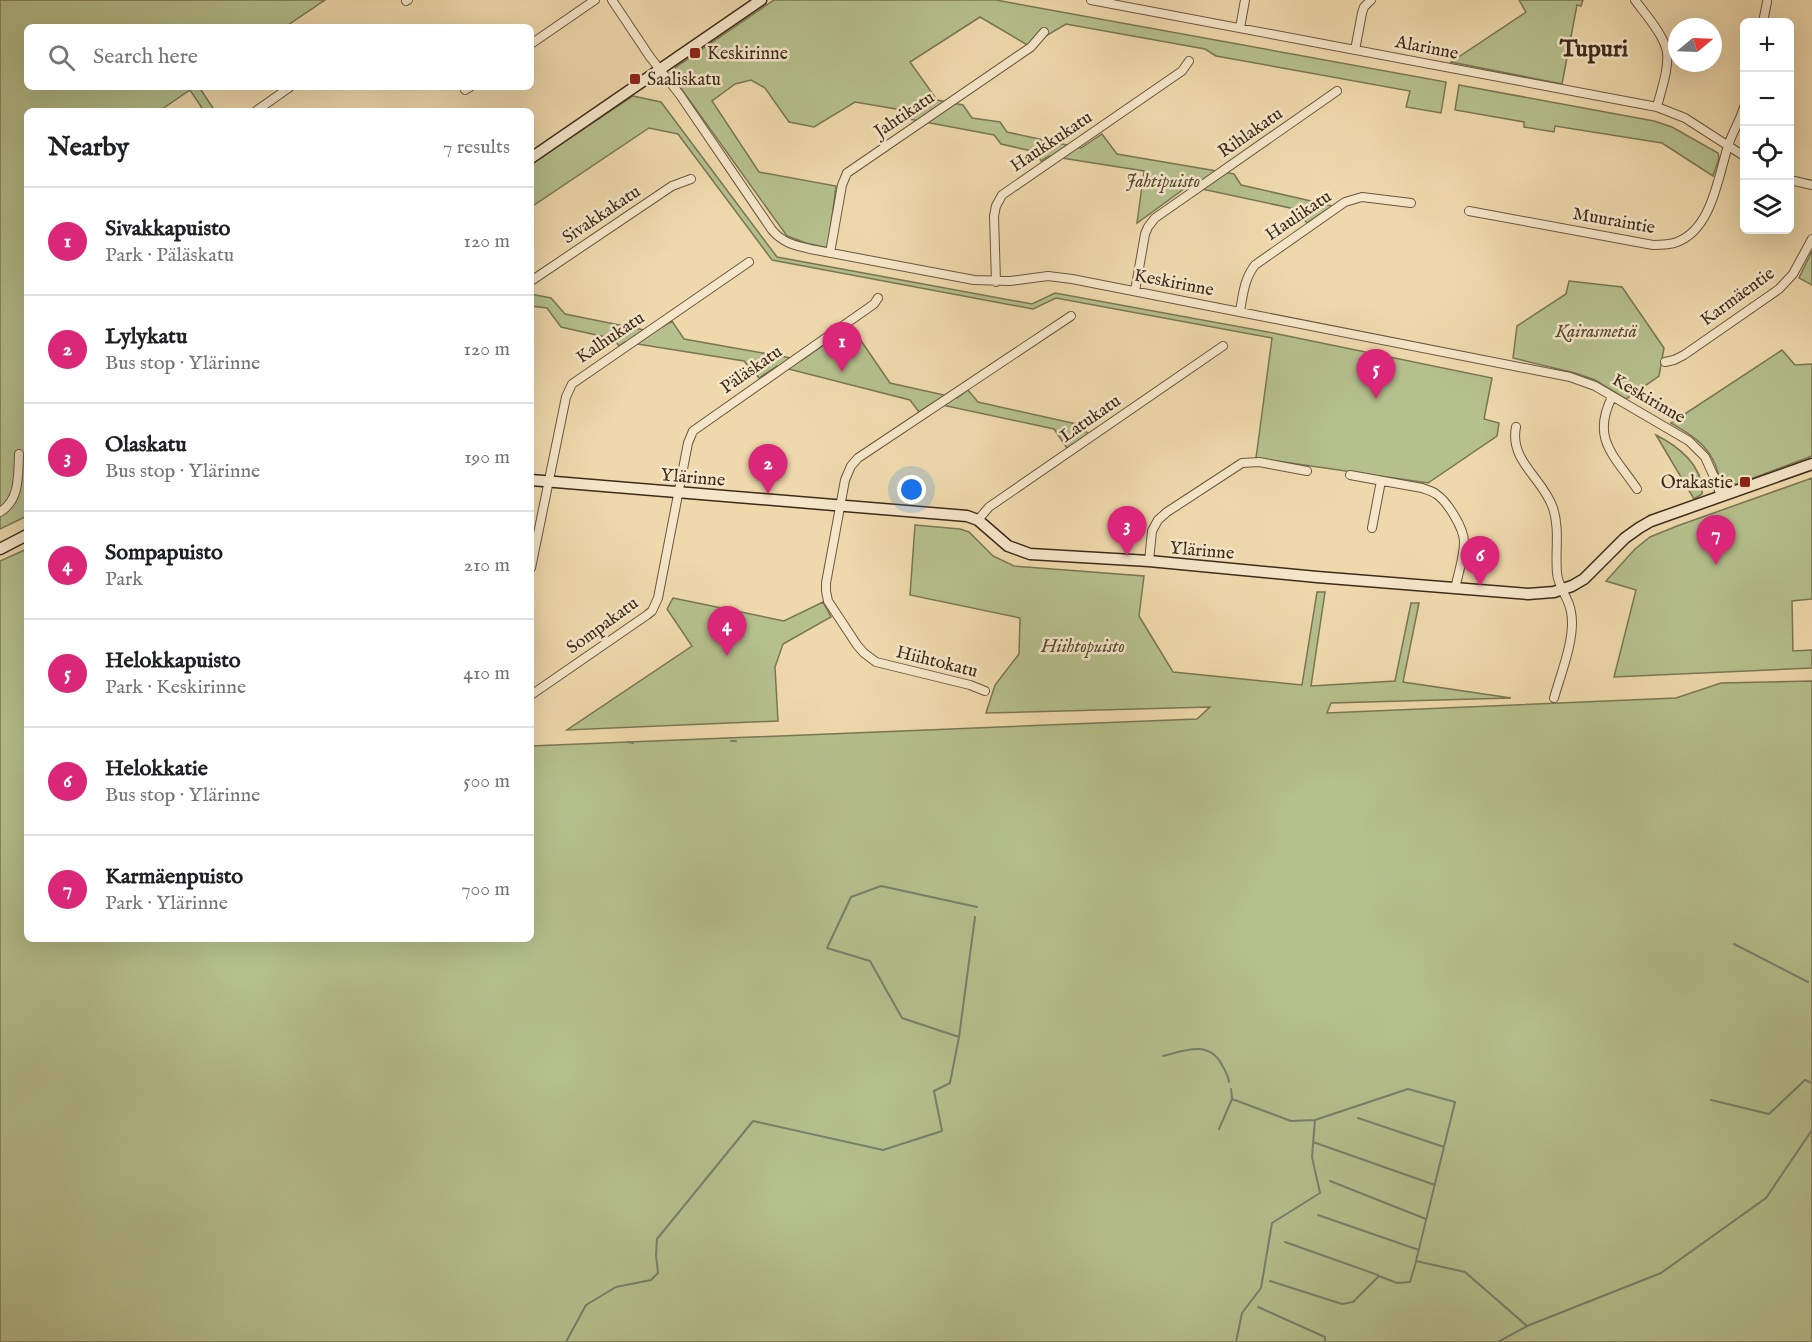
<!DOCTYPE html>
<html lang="en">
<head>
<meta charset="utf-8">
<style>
  :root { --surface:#fff; --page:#f2f2f2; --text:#202124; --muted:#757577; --line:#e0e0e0; --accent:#db2777 }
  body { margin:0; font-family:"IM FELL English",serif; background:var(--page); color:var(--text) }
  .controls { position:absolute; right:18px; top:18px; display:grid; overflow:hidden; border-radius:9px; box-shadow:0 6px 24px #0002 }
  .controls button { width:54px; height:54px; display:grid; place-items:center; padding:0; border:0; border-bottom:2px solid var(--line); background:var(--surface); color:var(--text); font:30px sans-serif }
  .compass { position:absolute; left:1668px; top:18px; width:54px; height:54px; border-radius:50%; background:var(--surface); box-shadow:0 6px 24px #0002; rotate:71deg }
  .you { position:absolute; left:912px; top:490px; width:21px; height:21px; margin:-15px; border:4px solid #fff; border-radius:50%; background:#1a73e8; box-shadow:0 0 0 9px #1a73e833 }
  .badge { display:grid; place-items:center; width:39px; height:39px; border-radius:50%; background:var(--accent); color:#fff; font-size:20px; font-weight:700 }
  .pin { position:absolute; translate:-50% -50px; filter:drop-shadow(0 2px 3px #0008) }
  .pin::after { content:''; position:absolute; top:32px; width:21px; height:18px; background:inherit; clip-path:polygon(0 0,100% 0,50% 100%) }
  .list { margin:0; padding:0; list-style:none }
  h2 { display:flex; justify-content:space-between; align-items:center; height:78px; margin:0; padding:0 24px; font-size:26px }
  h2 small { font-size:20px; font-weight:400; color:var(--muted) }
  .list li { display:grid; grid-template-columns:39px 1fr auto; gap:18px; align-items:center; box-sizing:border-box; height:108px; padding:0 24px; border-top:2px solid var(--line) }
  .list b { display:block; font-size:22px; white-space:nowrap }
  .list p { margin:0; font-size:20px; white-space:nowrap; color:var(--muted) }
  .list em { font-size:20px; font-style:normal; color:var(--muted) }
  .icon { flex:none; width:33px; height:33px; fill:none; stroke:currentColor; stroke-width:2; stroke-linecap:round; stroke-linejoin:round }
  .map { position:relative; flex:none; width:1812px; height:1342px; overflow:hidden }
  .search { position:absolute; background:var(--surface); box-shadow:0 6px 24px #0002; left:24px; top:24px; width:510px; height:66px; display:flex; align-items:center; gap:15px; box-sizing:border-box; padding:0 21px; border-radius:9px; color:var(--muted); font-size:22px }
  .panel { position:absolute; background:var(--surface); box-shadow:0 6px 24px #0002; left:24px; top:108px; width:510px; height:834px; border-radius:9px }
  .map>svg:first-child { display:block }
  .green { fill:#b5c08d; stroke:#797654; stroke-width:1.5 }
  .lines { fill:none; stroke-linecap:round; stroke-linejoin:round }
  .stream { stroke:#75816d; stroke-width:2 }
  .street-casing { stroke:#6a563f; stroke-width:10 }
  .secondary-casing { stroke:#3d2b1b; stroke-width:13 }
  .street { stroke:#f5e6c9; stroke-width:8 }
  .secondary { stroke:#f5e6c9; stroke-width:10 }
  .poi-dot { fill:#8f2418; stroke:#f5e6c9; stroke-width:2 }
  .labels { text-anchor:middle; stroke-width:5; stroke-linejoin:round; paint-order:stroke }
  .street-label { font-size:18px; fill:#3d2b1b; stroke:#f5e6c9 }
  .poi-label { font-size:18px; fill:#3d2b1b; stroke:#f5e6c9; text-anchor:start }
  .park-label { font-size:18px; font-style:italic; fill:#554932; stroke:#f5e6c9 }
  .district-label { font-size:24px; font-weight:bold; fill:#3d2b1b; stroke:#f5e6c9 }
</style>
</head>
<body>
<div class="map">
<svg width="1812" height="1342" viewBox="0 0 1812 1342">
  <rect width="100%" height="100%" fill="#efd9ac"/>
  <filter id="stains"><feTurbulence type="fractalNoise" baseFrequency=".00333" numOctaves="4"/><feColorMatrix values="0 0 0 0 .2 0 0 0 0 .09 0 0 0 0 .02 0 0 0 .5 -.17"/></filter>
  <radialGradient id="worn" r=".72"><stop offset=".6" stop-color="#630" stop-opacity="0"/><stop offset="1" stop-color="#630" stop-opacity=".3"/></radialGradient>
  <path class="green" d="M0,0H325L285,27H27V87H199L215,111H204L190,90L159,111H27V516L0,529Z
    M774,0H996L1446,82L1441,113L1406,107L1410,91L1216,56L1205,49L1066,24L1029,46L980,17L910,62L937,100L963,105L972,118L1000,122L1007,132L1081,148L1102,134L1117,154L1234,174L1241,185L1333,206L1307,223L1295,209L1188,186L1137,223L1144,171L1049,156L1041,161L1036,152L1001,144L994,135L909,119L902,110L855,102L814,127L789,122L765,88L751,80L735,84L712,101L759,172L836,186L828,248L806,243L787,236L675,80L673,73L676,67Z
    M1519,0H1583L1581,6L1577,5L1562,84L1451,62L1526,12Z
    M1459,85L1654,121L1672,127L1718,153L1719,158L1713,176L1662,143L1555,126L1554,132L1524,127V122L1455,110Z
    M633,96L661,102L777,257L1032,304L1055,293L1273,333L1492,378L1484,419L1499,423L1497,436L1428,483L1256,458L1272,338L1056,298L1033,309L772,260L678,134L649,128L531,207V164Z
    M1812,251V285L1799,278Z
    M1569,281L1622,287L1664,348L1659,376L1626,399L1595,380L1575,373L1513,358L1517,326L1566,294Z
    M531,294L551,298L565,314L654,332L672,321L684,339L802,360L851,326L890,383L957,398L968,390L978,402L1081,425L1089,435L1067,448L1054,429L933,403L919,412L910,400L777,366L759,378L744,361L625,342L619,346L614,339L561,327L547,308L531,306Z
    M1782,350L1795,365L1812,364V456L1737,484L1725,485C1719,479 1718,472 1715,464C1706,443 1690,434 1671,423Z
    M1656,435C1678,446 1704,466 1702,494L1694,499Z
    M1812,478V599L1792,601L1793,651L1812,650V668L1614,677L1636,590L1606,581L1635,549L1650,537L1677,526Z
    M915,525L960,529L969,532L993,556L1014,566L1144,576L1139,616L1173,672L1302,685L1317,592H1325L1311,686L1395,681L1411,603H1419L1403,682L1511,698L1331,703L1327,713L1676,698L1721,683L1812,681V1342H0V561L27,549V939H531V746L1197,719L1210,707L986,713L995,685L1019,654L1020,618L910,595Z
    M673,598L784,621L823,602L831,617L783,644L775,667L778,721L567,730L692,646L667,609Z"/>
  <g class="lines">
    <path class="stream" d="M731,741H736
      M628,742L633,743
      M1734,944L1808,982
      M959,1037L902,1018L870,961L827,948L851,897L881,886L977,907
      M1163,1056C1186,1050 1209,1040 1222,1065C1225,1070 1228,1075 1229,1082
      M1231,1089L1232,1098
      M1711,1100L1769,1114L1805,1080L1812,1083
      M1358,1118L1444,1147
      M1219,1129L1232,1099L1291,1121L1315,1120L1408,1089L1455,1102L1416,1261L1465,1272L1527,1326
      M1313,1142L1435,1185
      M1330,1181L1426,1219
      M1318,1215L1419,1250
      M1285,1242L1378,1275
      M1270,1281L1342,1304L1353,1302L1379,1276L1397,1283L1410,1282L1416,1262
      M1258,1307L1325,1337V1342
      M566,1342L586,1305L616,1287L651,1280L658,1273L656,1255L657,1239L753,1121L883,1150L942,1131L934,1091L950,1083L959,1037L975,917
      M1236,1342L1242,1313L1261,1288L1272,1223L1320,1193L1312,1157L1315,1120
      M1498,1342L1527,1326L1661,1273L1766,1198L1812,1130"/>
    <defs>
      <path id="street" d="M612,0L650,57L680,95L772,230C783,243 794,245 810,249L974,280L1010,281L1048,276L1072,279L1570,377L1595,386L1689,441L1705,457L1715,479L1721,496
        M1091,0L1657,107L1685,118L1744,156
        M1635,0C1645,14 1664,35 1667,52C1669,70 1661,90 1657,107
        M406,1L408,0
        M1763,22L1767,2
        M1240,28L1245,0
        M531,44L595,0
        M1355,50L1362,13L1364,7L1371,0
        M465,90L470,87
        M256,111L290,87
        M1790,180L1812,185
        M1469,211L1653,245C1661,245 1669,245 1677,242C1712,229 1718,177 1728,146C1732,133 1740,121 1744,107
        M830,253L842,185L847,173L1031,47L1044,32
        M531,281L672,186L691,179
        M996,282L994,216L996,206L1002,195L1182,71L1189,61
        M1135,291L1145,234L1148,227L1155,218L1337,91
        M1240,311C1243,295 1244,279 1255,265L1345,202L1362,197L1411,203
        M1665,362L1674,360L1684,355L1779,289L1793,274L1812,239
        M1612,397C1591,439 1614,455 1637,489
        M1516,427C1509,461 1543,478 1553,508C1560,529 1555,552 1557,573C1558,587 1569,598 1571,612C1576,637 1561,673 1554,698
        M1350,475L1422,488C1427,490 1432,491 1436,494C1447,501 1464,528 1464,542C1464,557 1458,574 1455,589
        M0,512C20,500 18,476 19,454
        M978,520L989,507L1223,346
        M1372,528L1381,481
        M1149,561L1152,531L1158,520L1167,512L1242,463L1259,462L1307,471
        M531,568L566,397L572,384L749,262
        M985,691L970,685L876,662L864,653L857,645L828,601L826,591V583L845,480L851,466L858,458L1071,316
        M531,695L647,615L652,611L658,598L688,443L693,431L874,304L878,298"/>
      <path id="secondary" d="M531,158L761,0
        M531,480L967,516L978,520L1008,546L1030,554L1149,561L1317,577L1528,594L1554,592L1572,586L1584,579L1625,538L1639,528L1651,521L1812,464
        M0,549L27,535"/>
    </defs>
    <use href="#street" class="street-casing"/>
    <use href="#secondary" class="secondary-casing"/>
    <use href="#street" class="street"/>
    <use href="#secondary" class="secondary"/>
  </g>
  <g class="poi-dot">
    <rect x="689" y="47" width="12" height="12" rx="3"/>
    <rect x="629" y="73" width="12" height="12" rx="3"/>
    <rect x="1739" y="476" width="12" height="12" rx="3"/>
  </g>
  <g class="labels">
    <g class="street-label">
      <text transform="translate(1427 47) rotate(11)" y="6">Alarinne</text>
      <text transform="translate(904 114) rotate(-34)" y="6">Jahtikatu</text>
      <text transform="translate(1250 132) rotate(-35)" y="6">Rihlakatu</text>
      <text transform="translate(1051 141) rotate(-34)" y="6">Haukkukatu</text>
      <text transform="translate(601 214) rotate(-34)" y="6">Sivakkakatu</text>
      <text transform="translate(1298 215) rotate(-34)" y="6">Haulikatu</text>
      <text transform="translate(1614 220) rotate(10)" y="6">Muuraintie</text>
      <text transform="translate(1174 282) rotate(11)" y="6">Keskirinne</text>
      <text transform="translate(1737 296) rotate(-36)" y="6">Karmäentie</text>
      <text transform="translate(610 337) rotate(-34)" y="6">Kalhukatu</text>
      <text transform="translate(751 369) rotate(-35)" y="6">Päläskatu</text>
      <text transform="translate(1649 398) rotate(30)" y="6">Keskirinne</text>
      <text transform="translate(1090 418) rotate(-35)" y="6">Latukatu</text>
      <text transform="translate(693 477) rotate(5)" y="6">Ylärinne</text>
      <text transform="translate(1202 550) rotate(5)" y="6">Ylärinne</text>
      <text transform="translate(602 625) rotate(-36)" y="6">Sompakatu</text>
      <text transform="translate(937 661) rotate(14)" y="6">Hiihtokatu</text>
    </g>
    <g class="poi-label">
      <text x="707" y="59">Keskirinne</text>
      <text x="647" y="85">Saaliskatu</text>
      <text x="1733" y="488" text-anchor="end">Orakastie</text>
    </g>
    <g class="park-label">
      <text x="1163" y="187">Jahtipuisto</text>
      <text x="1596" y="337">Kairasmetsä</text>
      <text x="1083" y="652">Hiihtopuisto</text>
    </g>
    <g class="district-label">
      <text x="1594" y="56">Tupuri</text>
    </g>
  </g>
  <rect width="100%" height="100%" filter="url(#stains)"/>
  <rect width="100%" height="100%" fill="url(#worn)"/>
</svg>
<div class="controls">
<button>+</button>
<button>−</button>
<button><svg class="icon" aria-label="locate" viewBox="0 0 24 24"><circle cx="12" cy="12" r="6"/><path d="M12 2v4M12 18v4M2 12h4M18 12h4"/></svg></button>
<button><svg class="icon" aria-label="layers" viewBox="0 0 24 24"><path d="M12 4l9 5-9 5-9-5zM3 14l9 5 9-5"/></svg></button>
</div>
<svg class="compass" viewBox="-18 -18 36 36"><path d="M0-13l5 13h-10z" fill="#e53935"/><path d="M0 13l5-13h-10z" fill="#757577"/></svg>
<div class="you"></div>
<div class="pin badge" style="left:842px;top:372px">1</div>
<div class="pin badge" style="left:768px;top:494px">2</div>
<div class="pin badge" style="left:1127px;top:556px">3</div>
<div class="pin badge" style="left:727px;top:656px">4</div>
<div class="pin badge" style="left:1376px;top:399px">5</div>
<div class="pin badge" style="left:1480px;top:586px">6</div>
<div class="pin badge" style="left:1716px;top:565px">7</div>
<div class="search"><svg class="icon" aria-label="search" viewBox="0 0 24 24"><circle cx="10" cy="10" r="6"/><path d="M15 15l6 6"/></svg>Search here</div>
<section class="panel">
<h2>Nearby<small>7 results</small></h2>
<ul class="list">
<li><span class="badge">1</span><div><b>Sivakkapuisto</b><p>Park · Päläskatu</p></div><em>120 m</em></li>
<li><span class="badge">2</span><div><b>Lylykatu</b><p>Bus stop · Ylärinne</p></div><em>120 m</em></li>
<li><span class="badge">3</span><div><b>Olaskatu</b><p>Bus stop · Ylärinne</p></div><em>190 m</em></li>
<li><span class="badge">4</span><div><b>Sompapuisto</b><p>Park</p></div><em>210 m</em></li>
<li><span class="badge">5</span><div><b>Helokkapuisto</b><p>Park · Keskirinne</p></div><em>410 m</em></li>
<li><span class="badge">6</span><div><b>Helokkatie</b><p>Bus stop · Ylärinne</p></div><em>500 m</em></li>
<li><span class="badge">7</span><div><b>Karmäenpuisto</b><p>Park · Ylärinne</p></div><em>700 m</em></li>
</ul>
</section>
</div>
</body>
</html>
